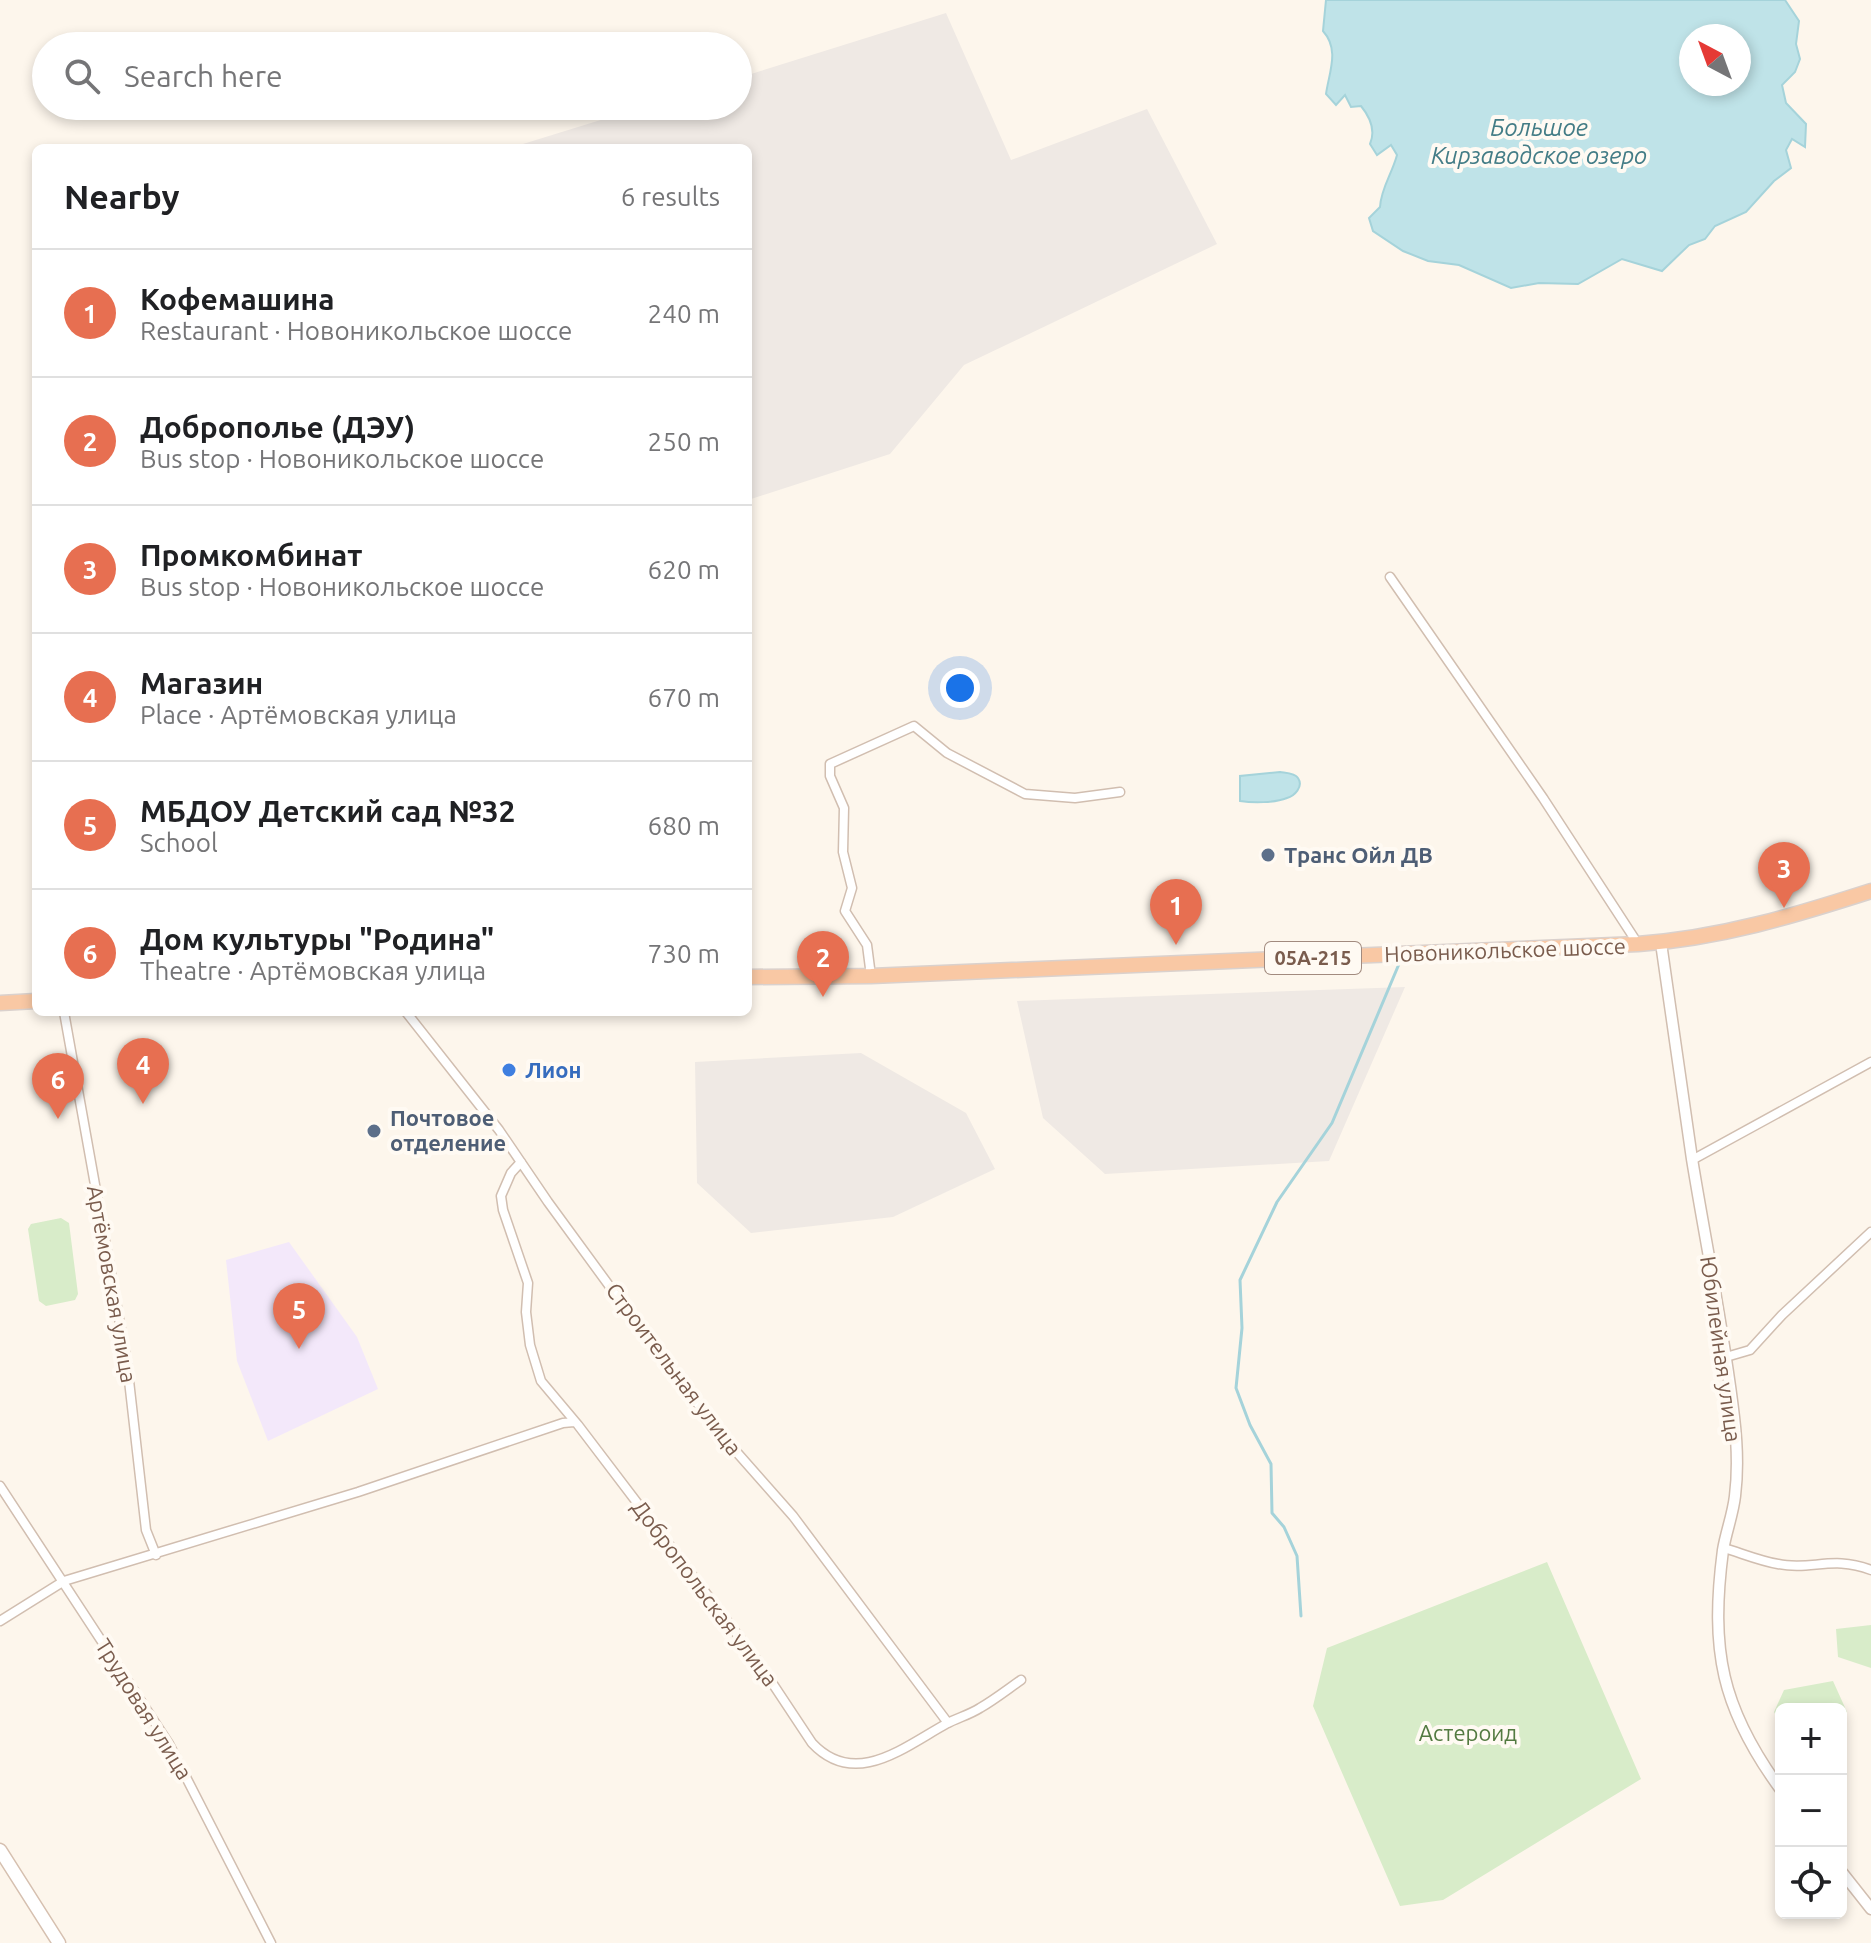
<!DOCTYPE html>
<html lang="en">
<head>
<meta charset="utf-8">
<style>
  :root { --surface:#fff; --page:#f6f6f6; --text:#202124; --muted:#757577; --line:#e0e0e0; --accent:#e76f51 }
  body { margin:0; font-family:Ubuntu,sans-serif; background:var(--page); color:var(--text) }
  .controls { position:absolute; right:24px; bottom:24px; display:grid; overflow:hidden; border-radius:12px; box-shadow:0 4px 12px #0003 }
  .controls button { width:72px; height:72px; display:grid; place-items:center; padding:0; border:0; border-bottom:2px solid var(--line); background:var(--surface); color:var(--text); font:40px sans-serif }
  .compass { position:absolute; left:1679px; top:24px; width:72px; height:72px; border-radius:50%; background:var(--surface); box-shadow:0 4px 12px #0003; rotate:319deg }
  .you { position:absolute; left:960px; top:688px; width:28px; height:28px; margin:-20px; border:6px solid #fff; border-radius:50%; background:#1a73e8; box-shadow:0 0 0 12px #1a73e833 }
  .badge { display:grid; place-items:center; width:52px; height:52px; border-radius:50%; background:var(--accent); color:#fff; font-size:26px; font-weight:700 }
  .pin { position:absolute; translate:-50% -66px; filter:drop-shadow(0 2px 4px #0008) }
  .pin::after { content:''; position:absolute; top:42px; width:28px; height:24px; background:inherit; clip-path:polygon(0 0,100% 0,50% 100%) }
  .list { margin:0; padding:0; list-style:none }
  h2 { display:flex; justify-content:space-between; align-items:center; height:104px; margin:0; padding:0 32px; font-size:34px }
  h2 small { font-size:26px; font-weight:400; color:var(--muted) }
  .list li { display:grid; grid-template-columns:52px 1fr auto; gap:24px; align-items:center; box-sizing:border-box; height:128px; padding:0 32px; border-top:2px solid var(--line) }
  .list b { display:block; font-size:30px; white-space:nowrap }
  .list p { margin:0; font-size:26px; white-space:nowrap; color:var(--muted) }
  .list em { font-size:26px; font-style:normal; color:var(--muted) }
  .icon { flex:none; width:44px; height:44px; fill:none; stroke:currentColor; stroke-width:2; stroke-linecap:round; stroke-linejoin:round }
  .map { position:relative; flex:none; width:1871px; height:1943px; overflow:hidden }
  .search { position:absolute; background:var(--surface); box-shadow:0 4px 12px #0003; left:32px; top:32px; width:720px; height:88px; display:flex; align-items:center; gap:20px; box-sizing:border-box; padding:0 28px; border-radius:44px; color:var(--muted); font-size:30px }
  .panel { position:absolute; background:var(--surface); box-shadow:0 4px 12px #0003; left:32px; top:144px; width:720px; height:872px; border-radius:12px }
  .map>svg:first-child { display:block }
  .industrial { fill:#efe9e4 }
  .education { fill:#f3e8fa }
  .green { fill:#d8ecc9 }
  .water { fill:#bfe3e8; stroke:#a5d3da; stroke-width:2; fill-rule:evenodd }
  .lines { fill:none; stroke-linecap:round; stroke-linejoin:round }
  .stream { stroke:#a5d3da; stroke-width:3 }
  .minor-casing { stroke:#d1beb0; stroke-width:11 }
  .tertiary-casing { stroke:#d1beb0; stroke-width:13 }
  .secondary-casing { stroke:#d6c0b0; stroke-width:15 }
  .trunk-casing { stroke:#dad1cd; stroke-width:17 }
  .minor { stroke:#fff; stroke-width:8 }
  .tertiary { stroke:#fff; stroke-width:10 }
  .secondary { stroke:#fff; stroke-width:12 }
  .trunk { stroke:#f9c8a4; stroke-width:14 }
  .service-dot { fill:#5c6f8a; stroke:#fffaf3; stroke-width:3 }
  .shop-dot { fill:#3f7fe0; stroke:#fffaf3; stroke-width:3 }
  .labels { text-anchor:middle; stroke-width:8; stroke-linejoin:round; paint-order:stroke }
  .shield { fill:#fffaf3; stroke:#a28b7f; stroke-width:2 }
  .shield-label { font-size:20px; font-weight:bold; fill:#7a5c4d }
  .service-label { font-size:22px; font-weight:bold; fill:#4e5e75; stroke:#fffaf3; text-anchor:start }
  .street-label { font-size:22px; fill:#7a5c4d; stroke:#fffaf3 }
  .shop-label { font-size:22px; font-weight:bold; fill:#366cbe; stroke:#fffaf3; text-anchor:start }
  .park-label { font-size:22px; fill:#537a41; stroke:#fffaf3 }
  .water-label { font-size:24px; font-style:italic; fill:#437c86; stroke:#fffaf3 }
</style>
</head>
<body>
<div class="map">
<svg width="1871" height="1943" viewBox="0 0 1871 1943">
  <rect width="100%" height="100%" fill="#fdf6ec"/>
  <path class="industrial" d="M946,13L1011,160L1147,109L1217,244L964,365L890,454L748,500V148H510L646,106H738V78Z
    M1405,987L1329,1161L1105,1174L1043,1118L1017,1001Z
    M861,1053L966,1113L995,1169L893,1217L751,1233L697,1183L695,1062Z"/>
  <path class="education" d="M289,1242L357,1337L378,1389L268,1441L237,1361L226,1260Z"/>
  <path class="green" d="M61,1218L69,1223L78,1294L75,1300L46,1306L39,1301L28,1229L31,1224Z
    M1547,1562L1641,1779L1443,1900L1400,1906L1313,1706L1327,1648Z
    M1871,1625V1668L1838,1657L1836,1629Z
    M1833,1681L1847,1712L1841,1715V1709H1781V1725L1774,1712L1784,1690Z"/>
  <path class="water" d="M1326,0H1785L1799,21L1796,44L1800,59L1795,72L1782,85L1786,103L1806,124L1805,147L1792,139L1786,150L1791,168L1774,181L1746,212L1715,226L1705,239L1689,245L1662,271L1622,259L1578,284L1539,283L1511,288L1459,265L1428,261L1403,251L1373,231L1369,218L1380,207C1381,188 1392,174 1397,155L1391,145L1377,155L1370,144C1376,130 1370,117 1361,106L1351,107L1345,95L1336,105L1326,94C1329,72 1340,50 1323,31ZM1691,36H1739V84H1691Z
    M1280,772C1285,773 1295,773 1298,778C1304,787 1294,796 1287,798C1274,803 1253,803 1240,801V776Z"/>
  <g class="lines">
    <path class="stream" d="M1301,1616L1297,1556L1284,1527L1272,1513L1271,1464L1250,1425L1236,1388L1242,1328L1240,1280L1277,1202L1332,1123L1399,964"/>
    <defs>
      <path id="minor" d="M1390,577L1543,798L1638,944
        M871,976L867,945L845,911L852,888L843,852L844,808L830,776V764L914,726L947,753L1025,794L1075,798L1120,792
        M64,1012L127,1363L146,1530L156,1555
        M406,1012L499,1130L548,1202L673,1373L733,1448L793,1516L948,1723
        M1692,1160L1871,1062
        M521,1162L511,1173L501,1196L503,1210L528,1283L526,1312L530,1345L541,1381L578,1425L759,1663L812,1743C855,1789 904,1747 946,1724C957,1718 969,1715 980,1708C994,1700 1008,1689 1021,1680
        M1726,1357L1750,1350L1782,1315L1871,1232
        M0,1486L169,1744L271,1943
        M1724,1548C1741,1553 1760,1561 1778,1564C1811,1571 1833,1555 1871,1570
        M0,1621L64,1581L358,1492L563,1423L574,1422"/>
      <path id="tertiary" d="M1661,943C1672,1015 1681,1087 1692,1159C1706,1245 1724,1331 1734,1417C1737,1442 1738,1472 1735,1496C1733,1514 1726,1532 1723,1550C1710,1650 1721,1708 1781,1790
        M1841,1871L1871,1909"/>
      <path id="secondary" d="M0,1850L59,1943"/>
      <path id="trunk" d="M748,977L871,976L1638,944C1721,938 1793,916 1871,891
        M0,1003L36,1001"/>
    </defs>
    <use href="#minor" class="minor-casing"/>
    <use href="#tertiary" class="tertiary-casing"/>
    <use href="#secondary" class="secondary-casing"/>
    <use href="#trunk" class="trunk-casing"/>
    <use href="#minor" class="minor"/>
    <use href="#tertiary" class="tertiary"/>
    <use href="#secondary" class="secondary"/>
    <use href="#trunk" class="trunk"/>
  </g>
  <g class="service-dot">
    <circle cx="1268" cy="855" r="8"/>
    <circle cx="374" cy="1131" r="8"/>
  </g>
  <circle class="shop-dot" cx="509" cy="1070" r="8"/>
  <g class="labels">
    <rect class="shield" x="1265" y="942" width="96" height="32" rx="6"/>
    <g class="shield-label">
      <text x="1313" y="965">05А-215</text>
    </g>
    <g class="service-label">
      <text x="1284" y="863">Транс Ойл ДВ</text>
      <text x="390" y="1126">Почтовое<tspan x="390" dy="25">отделение</tspan></text>
    </g>
    <g class="street-label">
      <text transform="translate(1505 950) rotate(-2)" y="8">Новоникольское шоссе</text>
      <text transform="translate(112 1284) rotate(80)" y="8">Артёмовская улица</text>
      <text transform="translate(1721 1349) rotate(82)" y="8">Юбилейная улица</text>
      <text transform="translate(674 1369) rotate(53)" y="8">Строительная улица</text>
      <text transform="translate(705 1593) rotate(53)" y="8">Добропольская улица</text>
      <text transform="translate(144 1709) rotate(58)" y="8">Трудовая улица</text>
    </g>
    <g class="shop-label">
      <text x="525" y="1078">Лион</text>
    </g>
    <g class="park-label">
      <text x="1468" y="1741">Астероид</text>
    </g>
    <g class="water-label">
      <text x="1539" y="136">Большое<tspan x="1539" dy="28">Кирзаводское озеро</tspan></text>
    </g>
  </g>
</svg>
<div class="controls">
<button>+</button>
<button>−</button>
<button><svg class="icon" aria-label="locate" viewBox="0 0 24 24"><circle cx="12" cy="12" r="6"/><path d="M12 2v4M12 18v4M2 12h4M18 12h4"/></svg></button>
</div>
<svg class="compass" viewBox="-18 -18 36 36"><path d="M0-13l5 13h-10z" fill="#e53935"/><path d="M0 13l5-13h-10z" fill="#757577"/></svg>
<div class="you"></div>
<div class="pin badge" style="left:1176px;top:945px">1</div>
<div class="pin badge" style="left:823px;top:997px">2</div>
<div class="pin badge" style="left:1784px;top:908px">3</div>
<div class="pin badge" style="left:143px;top:1104px">4</div>
<div class="pin badge" style="left:299px;top:1349px">5</div>
<div class="pin badge" style="left:58px;top:1119px">6</div>
<div class="search"><svg class="icon" aria-label="search" viewBox="0 0 24 24"><circle cx="10" cy="10" r="6"/><path d="M15 15l6 6"/></svg>Search here</div>
<section class="panel">
<h2>Nearby<small>6 results</small></h2>
<ul class="list">
<li><span class="badge">1</span><div><b>Кофемашина</b><p>Restaurant · Новоникольское шоссе</p></div><em>240 m</em></li>
<li><span class="badge">2</span><div><b>Доброполье (ДЭУ)</b><p>Bus stop · Новоникольское шоссе</p></div><em>250 m</em></li>
<li><span class="badge">3</span><div><b>Промкомбинат</b><p>Bus stop · Новоникольское шоссе</p></div><em>620 m</em></li>
<li><span class="badge">4</span><div><b>Магазин</b><p>Place · Артёмовская улица</p></div><em>670 m</em></li>
<li><span class="badge">5</span><div><b>МБДОУ Детский сад №32</b><p>School</p></div><em>680 m</em></li>
<li><span class="badge">6</span><div><b>Дом культуры &quot;Родина&quot;</b><p>Theatre · Артёмовская улица</p></div><em>730 m</em></li>
</ul>
</section>
</div>
</body>
</html>
